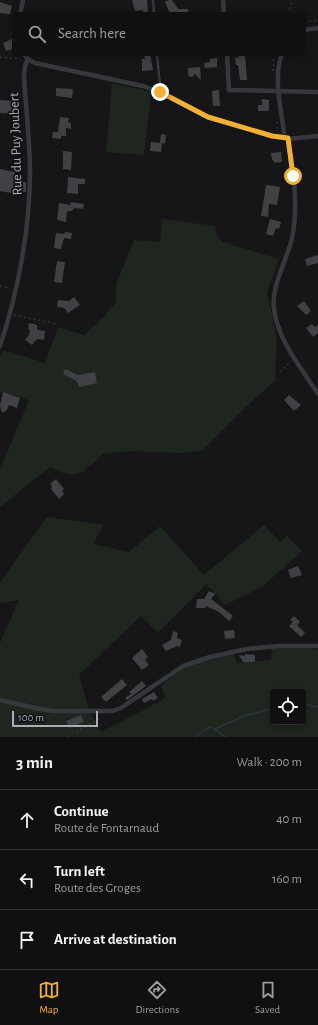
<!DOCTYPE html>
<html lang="en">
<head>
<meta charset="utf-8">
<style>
  :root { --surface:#101012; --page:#19191b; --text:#f1f3f6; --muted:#9c9d9f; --line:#303032; --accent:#f2b134 }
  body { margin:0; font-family:"Alegreya Sans",sans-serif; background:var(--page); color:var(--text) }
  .controls { position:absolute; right:12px; bottom:12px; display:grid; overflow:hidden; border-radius:4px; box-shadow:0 2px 6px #0003 }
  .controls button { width:36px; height:36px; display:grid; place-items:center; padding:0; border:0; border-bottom:1px solid var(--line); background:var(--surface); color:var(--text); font:20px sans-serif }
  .scale { position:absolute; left:12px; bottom:10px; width:86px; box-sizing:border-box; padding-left:4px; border:2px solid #a8adb8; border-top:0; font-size:11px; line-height:14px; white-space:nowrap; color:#a8adb8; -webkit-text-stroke:3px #111113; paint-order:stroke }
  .stop { position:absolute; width:12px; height:12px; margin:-9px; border:3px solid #f2b134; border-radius:50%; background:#fff }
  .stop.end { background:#f2b134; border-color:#fff; box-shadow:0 1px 4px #0008 }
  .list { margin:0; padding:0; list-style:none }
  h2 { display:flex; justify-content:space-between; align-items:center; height:52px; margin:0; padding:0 16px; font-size:17px }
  h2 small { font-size:13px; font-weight:400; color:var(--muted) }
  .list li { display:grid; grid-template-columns:26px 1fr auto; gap:12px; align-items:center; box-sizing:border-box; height:60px; padding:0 16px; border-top:1px solid var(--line) }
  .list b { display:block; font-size:15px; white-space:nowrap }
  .list p { margin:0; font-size:13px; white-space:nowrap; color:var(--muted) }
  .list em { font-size:13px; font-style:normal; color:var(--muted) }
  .icon { flex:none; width:22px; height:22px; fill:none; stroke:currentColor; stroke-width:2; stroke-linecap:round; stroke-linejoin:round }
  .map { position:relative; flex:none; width:318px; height:737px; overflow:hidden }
  .search { position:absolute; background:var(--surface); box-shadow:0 2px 6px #0003; left:12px; right:12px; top:12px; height:44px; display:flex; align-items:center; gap:10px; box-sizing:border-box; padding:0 14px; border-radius:4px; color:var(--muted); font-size:15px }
  .sheet { height:232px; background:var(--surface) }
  nav { display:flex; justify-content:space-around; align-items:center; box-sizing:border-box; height:56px; border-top:1px solid var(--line); background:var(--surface); font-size:11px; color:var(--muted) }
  nav a { display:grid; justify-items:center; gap:2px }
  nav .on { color:var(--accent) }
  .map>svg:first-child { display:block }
  .green { fill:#1e261f; fill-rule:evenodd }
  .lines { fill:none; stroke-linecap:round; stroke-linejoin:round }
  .stream { stroke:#2c353c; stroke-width:1.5 }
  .building { fill:#404145 }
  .path { stroke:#3d3f44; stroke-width:1; stroke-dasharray:2 3; stroke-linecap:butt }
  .service { stroke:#37383d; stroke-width:2.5 }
  .minor { stroke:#37383d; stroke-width:4.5 }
  .route { stroke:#f2b134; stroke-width:5 }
  .labels { text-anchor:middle; stroke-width:3.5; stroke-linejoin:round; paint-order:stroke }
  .street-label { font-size:14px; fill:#a8adb8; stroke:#111113 }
</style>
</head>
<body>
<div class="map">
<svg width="318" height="737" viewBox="0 0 318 737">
  <rect width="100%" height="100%" fill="#161618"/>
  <path class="green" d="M112,83L151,92L144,155L106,152Z
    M162,219L215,226L217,236L223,242L279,259L267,293L277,339L275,381L249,404L202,451L178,453L131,451L103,454L83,472L69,475L50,467L0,507V469L29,400L0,391V356L3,350L45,363L58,327L84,335L103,318L116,302V284L134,240L160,242Z
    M47,517L104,525L93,544L129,552L160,526L204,575L264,525L280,542L287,536L302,551L262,587L225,605L206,584L158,633L141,616L79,675L89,710L101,732L166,698L161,686L182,668L233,653L237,663L271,660L272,648L318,649V737H0V643L19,600L0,603V582ZM273,692H303V722H273Z"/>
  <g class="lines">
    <path class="stream" d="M303,704L318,707
      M215,729L244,716L273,708
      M195,737L206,729L211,727L226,737"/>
  </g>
  <path class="building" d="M132,0H147L148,14H143V10L135,11Z
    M168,0H172L178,9H188L189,14H170L165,2Z
    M0,2L12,6L10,14L0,13Z
    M14,38V49L6,51L3,43Z
    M144,54H150L153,70L142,71V59H145Z
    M238,54H245L247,80H240L238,65H236L235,58H239Z
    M217,58V67L205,68L204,63L210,62V59Z
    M200,67L201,80L195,74L192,77L188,76V68Z
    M56,88L73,89L72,98L56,96Z
    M219,90L220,106H213L212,91Z
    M262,99L269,100V111H258V105H262Z
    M0,100L15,101L14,114L0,113Z
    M60,117L69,118L68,122L71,123V129L66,128V136H61V139L52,138L53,132H58Z
    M161,134L166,135L165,144L162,143L161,152L150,151L151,142L160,143Z
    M63,151L72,152L71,170L63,169Z
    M281,152L282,162L275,163L272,159L271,153Z
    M0,169L15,172V174H20L19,182H26V192L17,191L16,194L0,191Z
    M68,177L85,179V184H78V194L67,193Z
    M266,185L280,187L277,205L269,204L268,217L261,216Z
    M71,202L84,204L83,209L74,208L73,210L71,211H67L66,222L57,220L59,203L70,205Z
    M270,219L281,222L279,229L276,228L273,236L266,234Z
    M65,232L72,233L71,239L64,238L61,249L54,248L56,233L65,234L64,238Z
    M318,255V263L307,266L305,259Z
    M57,261L65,262L62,283L54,282Z
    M74,297L80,305L68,313L64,308L57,307L58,300L69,301Z
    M304,301L311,311L306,315L297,306Z
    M29,323L37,325V330L45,331L44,340L37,339L32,345L25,340L29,335L30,330L28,329Z
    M312,324L315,327L318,325V333L313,337L306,328Z
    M65,369L78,375L95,372L97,383L79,387L78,383L75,380L63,374Z
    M3,392L20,398L17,408L9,405L7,410L2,413L0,405Z
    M289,395L301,405L294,411L284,400Z
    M56,479L64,489L62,491L64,494L59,499L51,489L52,486L50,484Z
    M298,566L302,575L291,578L288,570Z
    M209,591L215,594L211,599L233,616L229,621L219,612L206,606V608H196L197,599H204Z
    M294,616L300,622L297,625L305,633L301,637L289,626L293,622L290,620Z
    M234,630L235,638L225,639L224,631Z
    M173,631L178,633L177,638L182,640L180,647L177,646L166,651L162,645L171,640Z
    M142,649L148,657L145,660L149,665L142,670L132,658Z
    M245,654L255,655V662H243L239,655L245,656Z
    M122,679L127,685L106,702L101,697Z
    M142,681L146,686L127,700L125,698L131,694L129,692Z
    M154,692L158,698L153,701L152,699L144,703L142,699Z
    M81,715L84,722L69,728L66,721Z"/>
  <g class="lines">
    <path class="path" d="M288,14L293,0
      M304,21H318
      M0,57L21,59
      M273,71L274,54
      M277,122L278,130H279
      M0,286L10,288
      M14,315L57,324
      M280,372L291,361
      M67,737L102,717"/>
    <path class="service" d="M153,0L154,14
      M157,54L160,85L158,91"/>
    <path class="minor" d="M223,0L224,14
      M20,14L23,0
      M304,30L318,28
      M24,54L28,59L35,63L143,86L160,92L207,117L272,136L288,139L318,136
      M227,54L229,90L318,92
      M282,54C273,77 281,109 284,132
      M288,139C293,171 299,205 292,238C287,261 271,285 274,309C278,341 301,367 318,394
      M0,346C18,292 30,229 30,172C30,141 26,109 24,78L25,66L28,59
      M0,700L35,708L53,711H113L121,708L183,666L210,657L247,649L278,646H318"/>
  </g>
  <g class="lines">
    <path class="route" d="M160,92L208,117L272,136L288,138L293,176"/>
  </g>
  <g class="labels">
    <g class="street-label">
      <text transform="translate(15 144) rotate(-92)" y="5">Rue du Puy Joubert</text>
    </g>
  </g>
</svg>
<div class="controls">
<button><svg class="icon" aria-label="locate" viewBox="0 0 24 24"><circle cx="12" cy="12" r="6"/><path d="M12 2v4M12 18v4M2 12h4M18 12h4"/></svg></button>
</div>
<div class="scale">100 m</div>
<div class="stop" style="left:293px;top:176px"></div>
<div class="stop end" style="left:160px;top:92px"></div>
<div class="search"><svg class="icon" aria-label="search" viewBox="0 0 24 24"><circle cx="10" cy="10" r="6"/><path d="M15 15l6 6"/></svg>Search here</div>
</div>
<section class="sheet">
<h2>3 min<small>Walk · 200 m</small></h2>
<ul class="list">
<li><svg class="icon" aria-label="ahead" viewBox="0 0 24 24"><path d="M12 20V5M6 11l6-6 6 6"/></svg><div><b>Continue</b><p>Route de Fontarnaud</p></div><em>40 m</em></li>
<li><svg class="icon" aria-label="left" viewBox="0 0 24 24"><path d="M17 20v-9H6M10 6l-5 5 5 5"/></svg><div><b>Turn left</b><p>Route des Groges</p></div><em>160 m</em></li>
<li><svg class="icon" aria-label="arrive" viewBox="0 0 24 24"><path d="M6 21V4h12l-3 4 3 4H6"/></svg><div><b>Arrive at destination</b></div></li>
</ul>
</section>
<nav>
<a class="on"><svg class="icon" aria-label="map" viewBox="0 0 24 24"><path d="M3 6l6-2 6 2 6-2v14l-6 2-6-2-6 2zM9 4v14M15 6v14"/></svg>Map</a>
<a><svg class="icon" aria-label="directions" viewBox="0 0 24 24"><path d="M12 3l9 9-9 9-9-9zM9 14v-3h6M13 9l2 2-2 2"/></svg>Directions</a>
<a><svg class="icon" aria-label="saved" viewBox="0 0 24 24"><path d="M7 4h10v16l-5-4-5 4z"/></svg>Saved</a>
</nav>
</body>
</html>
